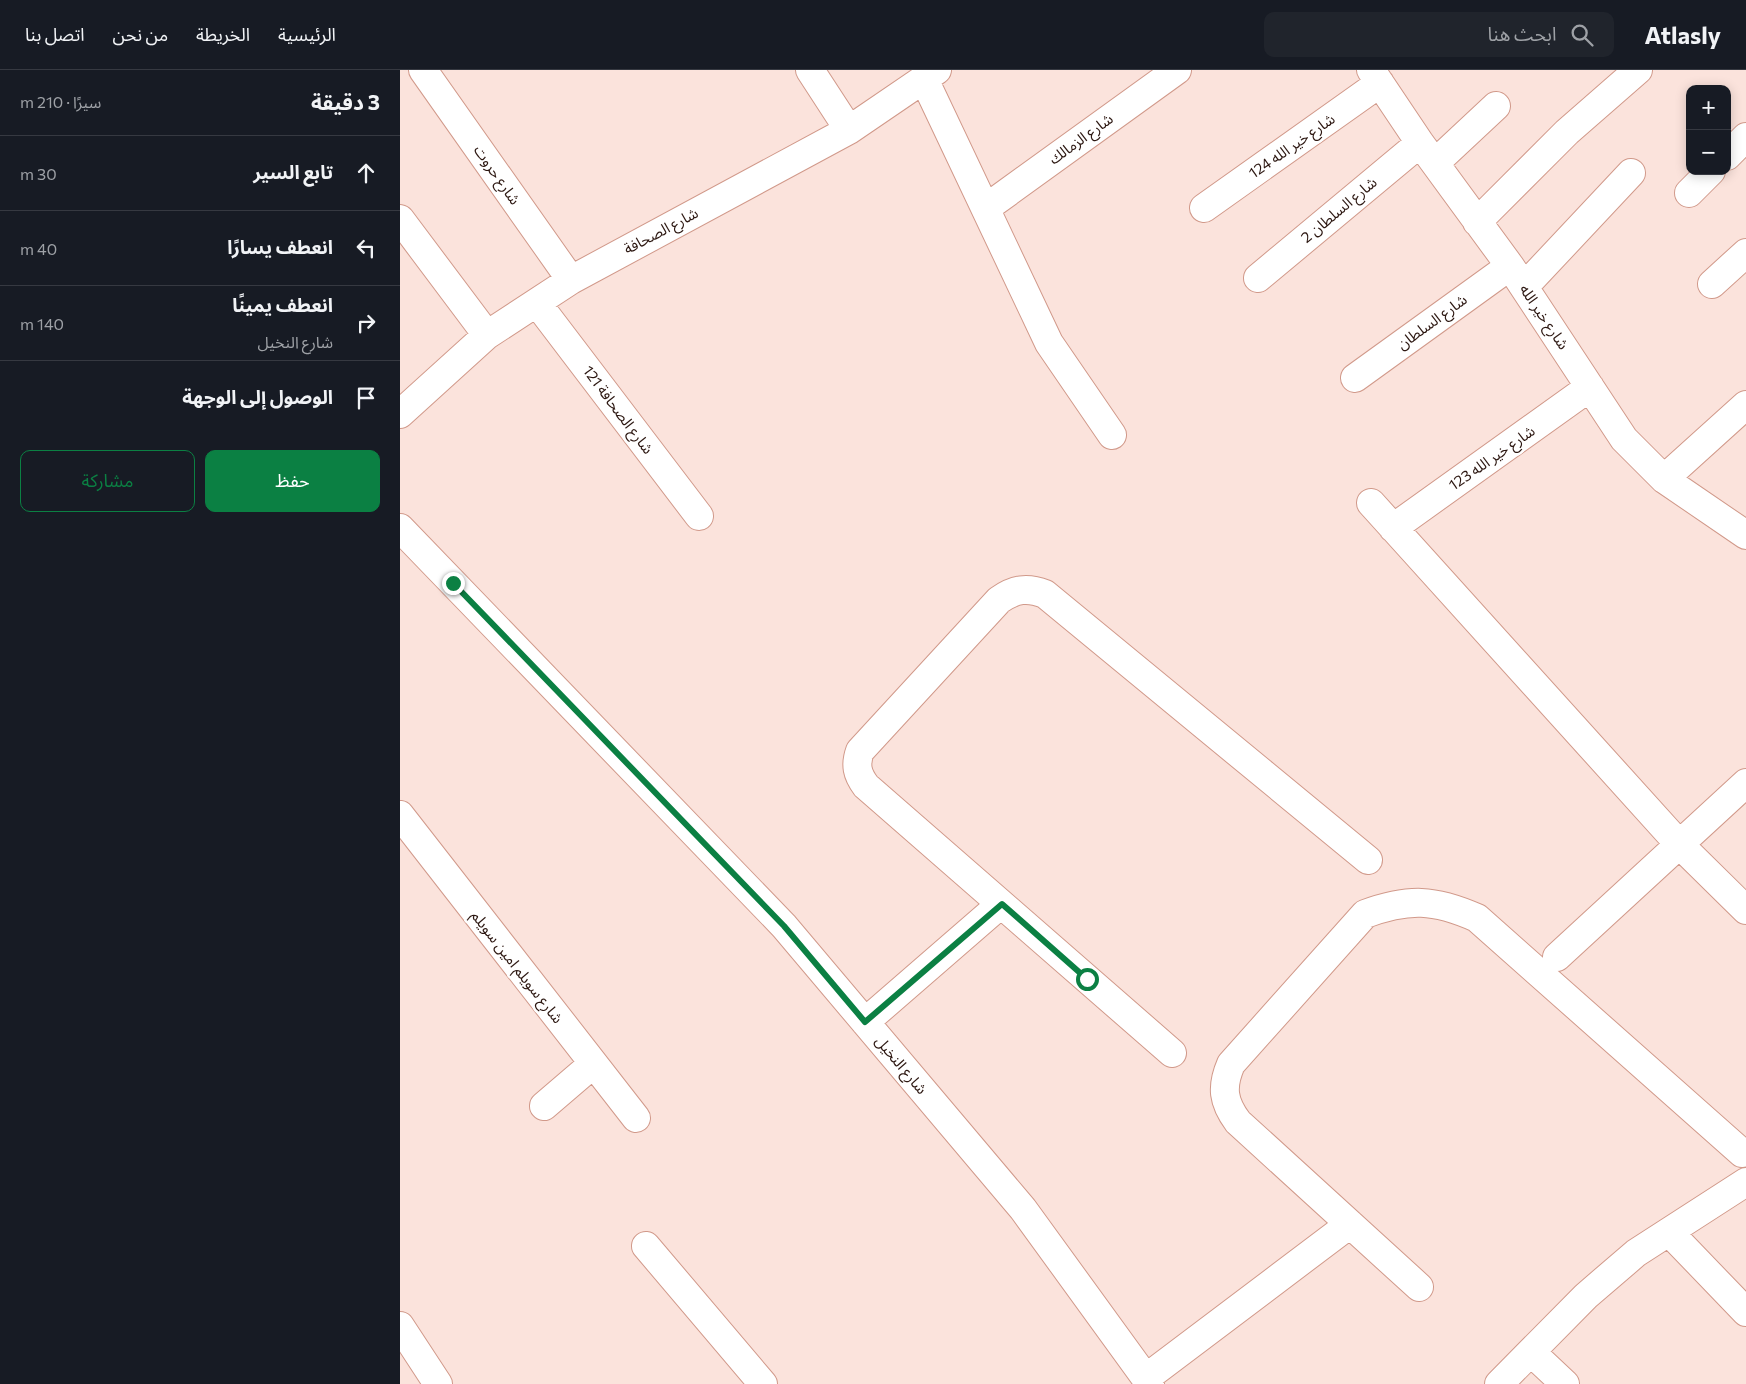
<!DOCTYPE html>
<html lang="ar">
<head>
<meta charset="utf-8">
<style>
  :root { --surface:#171b24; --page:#20242c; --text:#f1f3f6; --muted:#9ea1a6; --line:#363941; --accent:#0b8043 }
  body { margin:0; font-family:Commissioner,"Noto Sans Arabic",sans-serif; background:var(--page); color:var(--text); direction:rtl }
  .controls { position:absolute; right:15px; top:15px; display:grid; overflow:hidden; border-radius:10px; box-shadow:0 2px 12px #0003 }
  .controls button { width:45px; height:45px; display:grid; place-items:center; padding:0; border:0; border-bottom:1px solid var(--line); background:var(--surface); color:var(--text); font:25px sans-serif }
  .stop { position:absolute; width:15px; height:15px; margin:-11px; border:4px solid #0b8043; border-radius:50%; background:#fff }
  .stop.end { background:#0b8043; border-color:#fff; box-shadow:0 1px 5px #0008 }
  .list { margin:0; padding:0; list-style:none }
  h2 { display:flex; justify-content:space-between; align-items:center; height:65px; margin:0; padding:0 20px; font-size:21px }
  h2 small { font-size:16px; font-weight:400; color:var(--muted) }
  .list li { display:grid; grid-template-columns:32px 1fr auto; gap:15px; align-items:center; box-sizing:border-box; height:75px; padding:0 20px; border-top:1px solid var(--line) }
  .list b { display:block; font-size:19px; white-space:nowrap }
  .list p { margin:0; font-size:16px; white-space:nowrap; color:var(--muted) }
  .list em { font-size:16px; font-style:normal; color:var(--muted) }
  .actions { display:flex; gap:10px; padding:15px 20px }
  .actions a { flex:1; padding:11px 0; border:1px solid var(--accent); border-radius:10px; text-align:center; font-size:18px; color:var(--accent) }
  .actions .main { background:var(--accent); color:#fff }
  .icon { flex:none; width:28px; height:28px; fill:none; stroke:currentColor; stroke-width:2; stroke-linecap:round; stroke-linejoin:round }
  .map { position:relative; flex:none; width:1346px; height:1314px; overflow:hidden; direction:ltr }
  header { display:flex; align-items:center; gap:30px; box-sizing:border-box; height:70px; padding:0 25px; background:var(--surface); border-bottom:1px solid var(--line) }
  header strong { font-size:24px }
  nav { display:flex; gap:28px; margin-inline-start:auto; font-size:18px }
  .search { width:350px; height:45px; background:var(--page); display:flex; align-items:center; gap:12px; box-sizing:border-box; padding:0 18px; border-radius:10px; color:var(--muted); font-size:19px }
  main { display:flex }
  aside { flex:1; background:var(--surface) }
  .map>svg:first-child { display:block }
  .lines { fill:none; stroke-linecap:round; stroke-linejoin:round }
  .minor-casing { stroke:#d1998a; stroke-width:30 }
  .minor { stroke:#fff; stroke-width:28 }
  .route { stroke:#0b8043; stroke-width:6 }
  .labels { text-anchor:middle; stroke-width:5; stroke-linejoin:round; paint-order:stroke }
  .street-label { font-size:15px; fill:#2c1711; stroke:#fff }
</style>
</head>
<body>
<header>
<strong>Atlasly</strong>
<div class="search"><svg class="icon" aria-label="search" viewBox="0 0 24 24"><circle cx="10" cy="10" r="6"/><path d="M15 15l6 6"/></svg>ابحث هنا</div>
<nav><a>الرئيسية</a><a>الخريطة</a><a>من نحن</a><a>اتصل بنا</a></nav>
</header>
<main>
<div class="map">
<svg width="1346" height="1314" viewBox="0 0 1346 1314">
  <rect width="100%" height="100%" fill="#fbe3dc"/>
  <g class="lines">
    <defs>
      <path id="minor" d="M23,0L171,210
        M410,0L449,60
        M971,0L1020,73L1110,196L1224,369L1264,409L1346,465
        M524,9L649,273L712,365
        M1327,86L1346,67
        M1035,93L1096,36
        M1289,123L1311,101
        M586,138L777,0
        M804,138L980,13
        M0,149L87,265
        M1077,152L1167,62L1238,0
        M858,208L1020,73
        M1312,214L1346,183
        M1124,217L1231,103
        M137,233L299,446
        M955,308L1110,196
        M0,344L87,265L171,210L449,60L537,0
        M1264,409L1346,335
        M971,433L1280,775L1346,840
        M0,458L384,856L623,1139L750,1314
        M993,458L1190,317
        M0,745L236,1048
        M1157,887L1346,713
        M465,952L601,834
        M772,983L466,716C457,704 455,695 460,681L599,530C615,519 627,517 645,524L968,790
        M144,1036L193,994
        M1269,1162L1346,1242
        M246,1176L363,1314
        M1019,1217L838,1052C823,1032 821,1017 831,994L965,844C1009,828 1034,829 1077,848L1342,1083
        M0,1256L38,1314
        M1131,1282L1165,1314
        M746,1308L950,1154
        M1099,1314L1186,1226L1236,1183L1346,1112"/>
    </defs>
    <use href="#minor" class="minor-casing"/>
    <use href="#minor" class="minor"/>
  </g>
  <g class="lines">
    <path class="route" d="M53,513L384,856L465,952L602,834L687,909"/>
  </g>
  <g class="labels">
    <g class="street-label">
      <text transform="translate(681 69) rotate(-36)" y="5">شارع الزمالك</text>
      <text transform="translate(892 76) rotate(-35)" y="5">شارع خير الله 124</text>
      <text transform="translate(97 105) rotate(55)" y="5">شارع حروت</text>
      <text transform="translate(939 140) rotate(-40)" y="5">شارع السلطان 2</text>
      <text transform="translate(261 161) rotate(-28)" y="5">شارع الصحافة</text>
      <text transform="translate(1144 247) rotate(56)" y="5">شارع خير الله</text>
      <text transform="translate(1032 252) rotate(-36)" y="5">شارع السلطان</text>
      <text transform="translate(218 340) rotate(53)" y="5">شارع الصحافة 121</text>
      <text transform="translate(1092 388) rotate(-35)" y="5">شارع خير الله 123</text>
      <text transform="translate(117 897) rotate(52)" y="5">شارع سويلم امين سويلم</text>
      <text transform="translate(501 995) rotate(50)" y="5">شارع النخيل</text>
    </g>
  </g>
</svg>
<div class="controls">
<button>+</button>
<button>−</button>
</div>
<div class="stop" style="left:687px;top:909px"></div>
<div class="stop end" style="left:53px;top:513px"></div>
</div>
<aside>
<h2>3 دقيقة<small>سيرًا · 210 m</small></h2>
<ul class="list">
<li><svg class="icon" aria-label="ahead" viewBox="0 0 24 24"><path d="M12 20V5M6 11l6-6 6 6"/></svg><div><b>تابع السير</b></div><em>30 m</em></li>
<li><svg class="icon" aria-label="left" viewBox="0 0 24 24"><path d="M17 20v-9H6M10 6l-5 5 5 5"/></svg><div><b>انعطف يسارًا</b></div><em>40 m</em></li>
<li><svg class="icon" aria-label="right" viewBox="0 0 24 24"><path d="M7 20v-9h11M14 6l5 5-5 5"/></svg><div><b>انعطف يمينًا</b><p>شارع النخيل</p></div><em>140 m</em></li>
<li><svg class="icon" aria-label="arrive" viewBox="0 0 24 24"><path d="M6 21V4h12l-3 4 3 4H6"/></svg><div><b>الوصول إلى الوجهة</b></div></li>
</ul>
<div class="actions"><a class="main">حفظ</a><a>مشاركة</a></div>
</aside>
</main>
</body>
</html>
